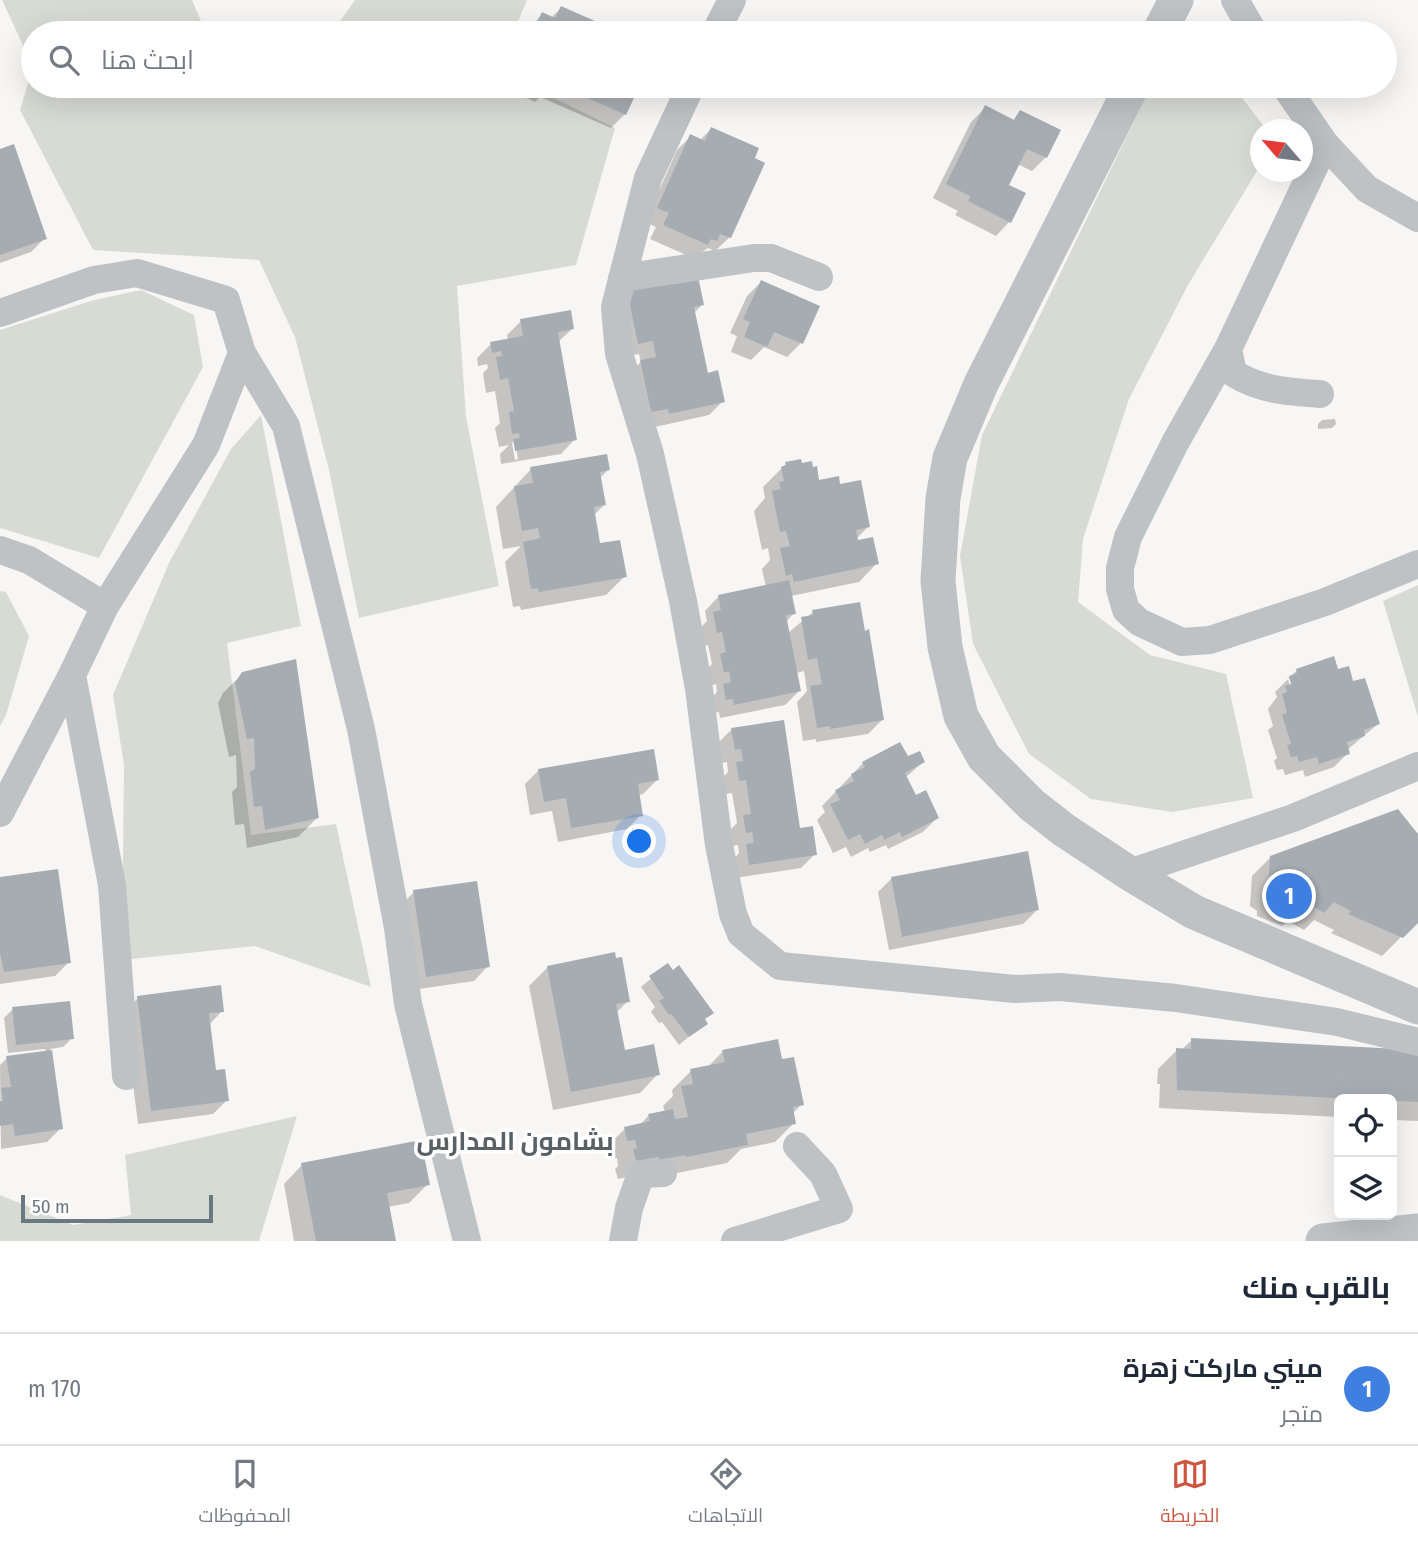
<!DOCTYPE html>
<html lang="ar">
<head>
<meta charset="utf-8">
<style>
  :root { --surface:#fff; --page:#f2f2f3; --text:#1f2937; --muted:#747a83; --line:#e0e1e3; --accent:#cc553f }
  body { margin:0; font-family:"Fira Sans Condensed",Cairo,sans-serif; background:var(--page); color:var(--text); direction:rtl }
  .controls { position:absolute; right:21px; bottom:21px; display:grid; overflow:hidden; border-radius:10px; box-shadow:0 7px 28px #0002 }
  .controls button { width:63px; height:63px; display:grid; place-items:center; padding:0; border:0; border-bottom:2px solid var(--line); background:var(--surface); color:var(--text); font:35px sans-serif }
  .compass { position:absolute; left:1250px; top:119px; width:63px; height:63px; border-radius:50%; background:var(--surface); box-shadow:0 7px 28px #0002; rotate:298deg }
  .scale { position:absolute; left:21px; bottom:18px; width:192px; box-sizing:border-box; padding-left:7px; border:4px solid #6a7881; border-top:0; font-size:19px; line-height:24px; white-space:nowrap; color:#6a7881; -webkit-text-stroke:5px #fff; paint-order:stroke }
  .you { position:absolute; left:640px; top:842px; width:24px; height:24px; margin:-18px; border:5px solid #fff; border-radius:50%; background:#1a73e8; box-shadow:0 0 0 10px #1a73e833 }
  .badge { display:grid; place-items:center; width:46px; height:46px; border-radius:50%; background:var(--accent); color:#fff; font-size:23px; font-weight:700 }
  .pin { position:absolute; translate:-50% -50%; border:4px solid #fff; box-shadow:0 2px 7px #0006 }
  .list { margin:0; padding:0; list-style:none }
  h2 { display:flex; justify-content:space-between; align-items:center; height:91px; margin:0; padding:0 28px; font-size:30px }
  h2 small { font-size:23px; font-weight:400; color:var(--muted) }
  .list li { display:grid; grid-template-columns:46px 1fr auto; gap:21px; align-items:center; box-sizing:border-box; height:112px; padding:0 28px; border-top:2px solid var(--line) }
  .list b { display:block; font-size:26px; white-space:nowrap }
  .list p { margin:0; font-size:23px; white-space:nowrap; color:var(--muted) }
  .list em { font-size:23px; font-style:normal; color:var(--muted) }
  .icon { flex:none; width:38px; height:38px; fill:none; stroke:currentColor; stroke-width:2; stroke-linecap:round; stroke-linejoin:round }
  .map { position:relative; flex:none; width:1418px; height:1241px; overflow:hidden; direction:ltr }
  .search { position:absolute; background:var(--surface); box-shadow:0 7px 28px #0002; left:21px; right:21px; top:21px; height:77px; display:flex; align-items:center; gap:18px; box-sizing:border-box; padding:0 24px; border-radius:38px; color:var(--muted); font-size:26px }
  .sheet { height:203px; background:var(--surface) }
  nav { display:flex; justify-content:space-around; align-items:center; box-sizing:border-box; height:98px; border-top:2px solid var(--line); background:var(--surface); font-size:19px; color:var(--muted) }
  nav a { display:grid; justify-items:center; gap:4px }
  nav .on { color:var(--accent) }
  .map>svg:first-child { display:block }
  .green { fill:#d7dbd4 }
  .shadow { fill:#0003; fill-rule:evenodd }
  .building { fill:#a6adb2 }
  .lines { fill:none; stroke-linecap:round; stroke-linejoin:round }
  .minor { stroke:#bec2c5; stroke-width:28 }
  .tertiary { stroke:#bec2c5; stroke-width:35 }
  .labels { text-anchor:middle; stroke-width:7; stroke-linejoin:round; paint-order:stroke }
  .district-label { font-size:26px; font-weight:bold; fill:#576167; stroke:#fff }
</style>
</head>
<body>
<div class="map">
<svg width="1418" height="1241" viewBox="0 0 1418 1241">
  <rect width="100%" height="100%" fill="#f7f6f4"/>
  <path class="green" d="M2,0H192L203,26L228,33H33V86H530L615,128L576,265L457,286L466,417L499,586L359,618L329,470L295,337L259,260L93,250L20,110L33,67Z
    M355,0H527L513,33H321L336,27Z
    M1151,86H1233L1266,129L1260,130V166L1188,285L1129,399L1083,539L1078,602L1150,655L1226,674L1253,798L1172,812L1091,799L1029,754L973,644L960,556L982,435Z
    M141,290L194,315L203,367L99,558L0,528V330L94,300Z
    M261,415L301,626L227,643L251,835L336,824L371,987L255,946L122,960L124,765L113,695L169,563L231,449Z
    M1418,585V717L1383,601Z
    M0,591L6,592L29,636L6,715L0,726Z
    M297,1116L259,1241H0V1195L73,1225L131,1215L125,1155Z"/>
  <path class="shadow" d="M561,8L617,33H526L542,14L551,18Z
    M512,86H634L627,93L625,114L611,128L540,97L535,102L513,92L515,87Z
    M985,108L1012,121L1021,112L1046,157L1032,171L1017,164L1007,185L1010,221L996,236L955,215L958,211L933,198L971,122Z
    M711,129L730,237L715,251L708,248L693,258L650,239L656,227L645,222L677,150L691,136L700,140Z
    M0,151L45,238L31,252L0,263Z
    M761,282L817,307L801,343L787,357L764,347L751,360L731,352L737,336L730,333L747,296Z
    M628,292L702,305L694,313L707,375L723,401L709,415L655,427L627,375L641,362L639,354L624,357Z
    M521,321L572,329L558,342L575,439L561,454L501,464L500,454L509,445L499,447L495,428L500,423L495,391L486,393L483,373L488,368L487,364L478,366L477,358L491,344L508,341L507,335ZM515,440L518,459L515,460L512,443Z
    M1335,419L1336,424L1332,428L1318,429V424L1322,420Z
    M786,464L818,482L839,486L869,526L856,539L877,563L859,582L791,596L794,613L786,622L788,633L813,612L882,720L868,734L816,742V739L803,741L797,702L807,691L804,671L796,673L800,690L785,705L720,718L719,712L713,713L710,700L717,692L716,684L710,686L707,669L712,664L708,645L704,646L700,628L707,621L705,611L719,596L766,587L762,569L770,560L768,548L762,550L754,511L765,498L763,487Z
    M531,469L608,470L600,478L604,505L593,516L598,545L625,576L606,595L521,610L520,606L513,607L505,562L521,546L503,549L496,507Z
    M1297,670L1337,672L1352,684L1378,724L1347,750L1348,753L1334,767L1305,777L1303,770L1285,775L1283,769L1277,770L1274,761L1277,758L1268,730L1273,726L1268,709L1277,697L1275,692L1288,679L1292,693L1291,679H1288Z
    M243,673L317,818L298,837L247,848L244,824L235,825L232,792L237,787L236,755L229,757L218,703L223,693Z
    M732,729L815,854L801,868L735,878L733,860L739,853L738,845L732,846L729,831L737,823L732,793L725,794L722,778L728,772L727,762L721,763L718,743Z
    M907,759L923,762L905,778L915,797L937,818L923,832L888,849L886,845L870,852L868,848L851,857L846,847L833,853L817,820L825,812L822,806L863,763Z
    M539,770L658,779L643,794L638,795L641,815L627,829L558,842L552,811L530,815L525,784Z
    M1418,842V920L1382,956L1331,933L1334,930L1314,920L1304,930L1288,921L1282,926L1257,916V911L1250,906L1252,876L1271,857Z
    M892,878L1037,910L1023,924L889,950L878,892Z
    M0,879L69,962L55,976L0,984Z
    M414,892L488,966L474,981L412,990L400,906Z
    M667,965L705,1023L679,1045L662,1022L659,1023L651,1012L655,1007L641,987Z
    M548,967L628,1001L616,1013L623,1052L658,1074L640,1093L553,1110L529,986Z
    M138,998L222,1011L209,1025L215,1072L227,1100L213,1114L138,1124L124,1012Z
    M13,1009L72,1038L63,1047L50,1049L61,1128L47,1142L1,1149L0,1065L7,1058L46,1052L45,1049L8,1053L4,1018Z
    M1192,1040L1418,1052V1121L1392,1120V1099H1339V1117L1159,1108L1160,1084H1157L1158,1069L1177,1050H1181Z
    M723,1051L780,1061L802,1104L792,1114L794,1123L775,1142L741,1149L727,1163L667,1175L640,1174L618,1179L615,1169L618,1166L617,1158L608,1159L606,1147L625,1129L639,1126L649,1115L665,1112L663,1106L673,1096L672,1090L691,1071L707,1068Z
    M302,1165L428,1184L409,1203L387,1207L394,1241H294L284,1184Z"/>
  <path class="building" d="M561,6L622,33H532L542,12L555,18Z
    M560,86H632L628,95L634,98L626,115Z
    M985,105L1014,120L1020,110L1061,130L1047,158L1027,149L1009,185L1026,193L1011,223L968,201L970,196L946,184Z
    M711,127L759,148L755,158L765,163L731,238L720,234L717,241L711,239L708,245L663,225L669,213L657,208L690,134L705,141Z
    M14,144L47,239L0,255V149Z
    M698,276L704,305L694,307L708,373L718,370L725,402L669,414L668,409L651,412L640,360L656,357L653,341L638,344L627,291Z
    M761,280L820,306L803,344L774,332L767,347L744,337L750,322L743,319Z
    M571,310L574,329L558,332L577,440L515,451L513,439L520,438L519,433L512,434L509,412L514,411L508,378L500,380L496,357L502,356L501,351L492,353L490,342L523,336L520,319Z
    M607,454L610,470L600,472L606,505L594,507L600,543L620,540L627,577L539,592L538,588L531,589L523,542L540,538L538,528L522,531L514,486L533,483L530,467Z
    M801,459L802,463L812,461L813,467L817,466L819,480L839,476L840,484L861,480L870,527L856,530L858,540L873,537L879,564L794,582L792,574L786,576L780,548L790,546L786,531L780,532L772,491L781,489L779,482L784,481L781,467L786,465L785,462Z
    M789,580L796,614L786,615L801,691L734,705L733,699L726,700L723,684L731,682L729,671L724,673L720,654L726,652L722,632L717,633L713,612L721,610L718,595Z
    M860,602L865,631L869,629L884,720L830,729V726L817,728L810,686L822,684L817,658L808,660L801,617L813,615L812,610Z
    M1334,656L1338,669L1349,666L1353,681L1365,678L1380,724L1364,730L1365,736L1347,742L1350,754L1319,764L1317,757L1299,762L1297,756L1291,757L1287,745L1291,744L1282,715L1287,713L1282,694L1287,692L1285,686L1291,684L1289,676L1297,673L1296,669Z
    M296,659L319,818L265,830L262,806L254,807L250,772L255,769L254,738L247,739L235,683L242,672Z
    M784,720L800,828L813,826L817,855L749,865L746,844L754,843L752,832L746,833L743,815L751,814L746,780L739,781L736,762L743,761L741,749L735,750L731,728Z
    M900,742L908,756L920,751L925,762L905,773L916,795L926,790L939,818L902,837L900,832L884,840L882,835L865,844L860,834L848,840L830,804L840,800L835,790L854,781L851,774L865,767L862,762Z
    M654,749L659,780L638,784L643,816L571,828L566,798L544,802L538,769Z
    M1398,809L1418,834V923L1403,938L1348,914L1351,911L1334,902L1324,913L1306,902L1302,909L1275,897V892L1268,888L1270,856Z
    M1028,851L1039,910L902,937L891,877Z
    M58,869L71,963L4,972L0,953V877Z
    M477,881L490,967L426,977L413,890Z
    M615,952L616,958L622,957L630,1002L616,1004L625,1050L654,1044L660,1075L571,1092L547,966Z
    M668,963L673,970L679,965L714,1013L705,1019L708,1024L689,1037L671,1014L669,1015L659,1001L664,998L649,976Z
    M221,985L224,1012L209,1013L216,1070L225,1069L229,1101L151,1111L137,996Z
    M70,1001L74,1039L16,1045L12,1007Z
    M1191,1038L1418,1050V1102L1177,1090L1176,1048L1191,1049Z
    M778,1039L782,1059L794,1057L804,1105L793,1107L796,1124L746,1134L748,1145L686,1157L685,1155L659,1160V1157L636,1161L633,1149L637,1148L635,1140L627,1141L624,1127L650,1121L648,1114L673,1109L675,1119L688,1117L681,1086L693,1084L690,1069L725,1062L722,1050Z
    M52,1050L63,1129L15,1136L13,1124L0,1126V1101H3L1,1088L11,1087L6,1056Z
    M421,1140L430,1185L387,1193L396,1241H316L301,1163Z"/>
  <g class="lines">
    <path class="minor" d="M1235,0L1254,33
      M715,33L732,0
      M691,86L648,178L615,307L619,354L650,454L683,601L699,689L719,845L733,914L741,934L780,966L1015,989L1060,987L1176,998L1337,1022L1418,1042
      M1285,86L1325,144L1228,349L1175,443L1128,537L1120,568V589L1126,610L1139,622L1182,642L1210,640L1325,602L1418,564
      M1325,144L1367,189L1418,218
      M622,278L754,258H771L819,277
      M0,313L94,280L137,273L226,300L242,353L286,426L361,729L398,928L408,1004L467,1241
      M1228,349L1233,373C1260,390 1289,392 1320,394
      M0,550L29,560L105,606
      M72,675L112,885L126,1076
      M0,813L72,675L105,606L206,445L242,353
      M1129,873L1293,818L1418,766
      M623,1241L629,1208L641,1174L663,1173
      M735,1241L839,1209L823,1174L797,1146"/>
    <path class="tertiary" d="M1159,33L1176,0
      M1132,86L981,384L950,458L943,498L938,581L945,647L961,716L984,757L1032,805L1064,830L1129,873L1194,912L1418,1007
      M1323,1241L1418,1231"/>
  </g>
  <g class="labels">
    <g class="district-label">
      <text x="515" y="1150">بشامون المدارس</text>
    </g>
  </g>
</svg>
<div class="controls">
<button><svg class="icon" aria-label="locate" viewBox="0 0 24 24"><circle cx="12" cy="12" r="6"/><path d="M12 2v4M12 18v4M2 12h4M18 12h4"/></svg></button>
<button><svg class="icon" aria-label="layers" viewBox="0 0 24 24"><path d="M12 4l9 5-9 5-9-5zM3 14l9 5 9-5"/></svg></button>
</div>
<svg class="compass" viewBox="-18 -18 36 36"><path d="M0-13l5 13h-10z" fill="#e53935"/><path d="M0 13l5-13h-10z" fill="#747a83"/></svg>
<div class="scale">50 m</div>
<div class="you"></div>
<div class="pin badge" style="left:1289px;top:896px;background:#3f7fe0">1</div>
<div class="search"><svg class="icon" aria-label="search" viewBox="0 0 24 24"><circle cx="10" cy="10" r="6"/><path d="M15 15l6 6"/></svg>ابحث هنا</div>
</div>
<section class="sheet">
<h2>بالقرب منك<small></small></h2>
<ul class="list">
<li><span class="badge" style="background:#3f7fe0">1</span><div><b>ميني ماركت زهرة</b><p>متجر</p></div><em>170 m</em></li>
</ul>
</section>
<nav>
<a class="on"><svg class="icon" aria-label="map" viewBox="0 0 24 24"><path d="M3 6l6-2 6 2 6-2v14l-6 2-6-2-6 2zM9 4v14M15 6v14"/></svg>الخريطة</a>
<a><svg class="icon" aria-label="directions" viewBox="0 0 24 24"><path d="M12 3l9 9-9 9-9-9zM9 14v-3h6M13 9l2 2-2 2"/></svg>الاتجاهات</a>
<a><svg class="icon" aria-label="saved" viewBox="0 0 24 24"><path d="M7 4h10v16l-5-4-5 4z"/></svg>المحفوظات</a>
</nav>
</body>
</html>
